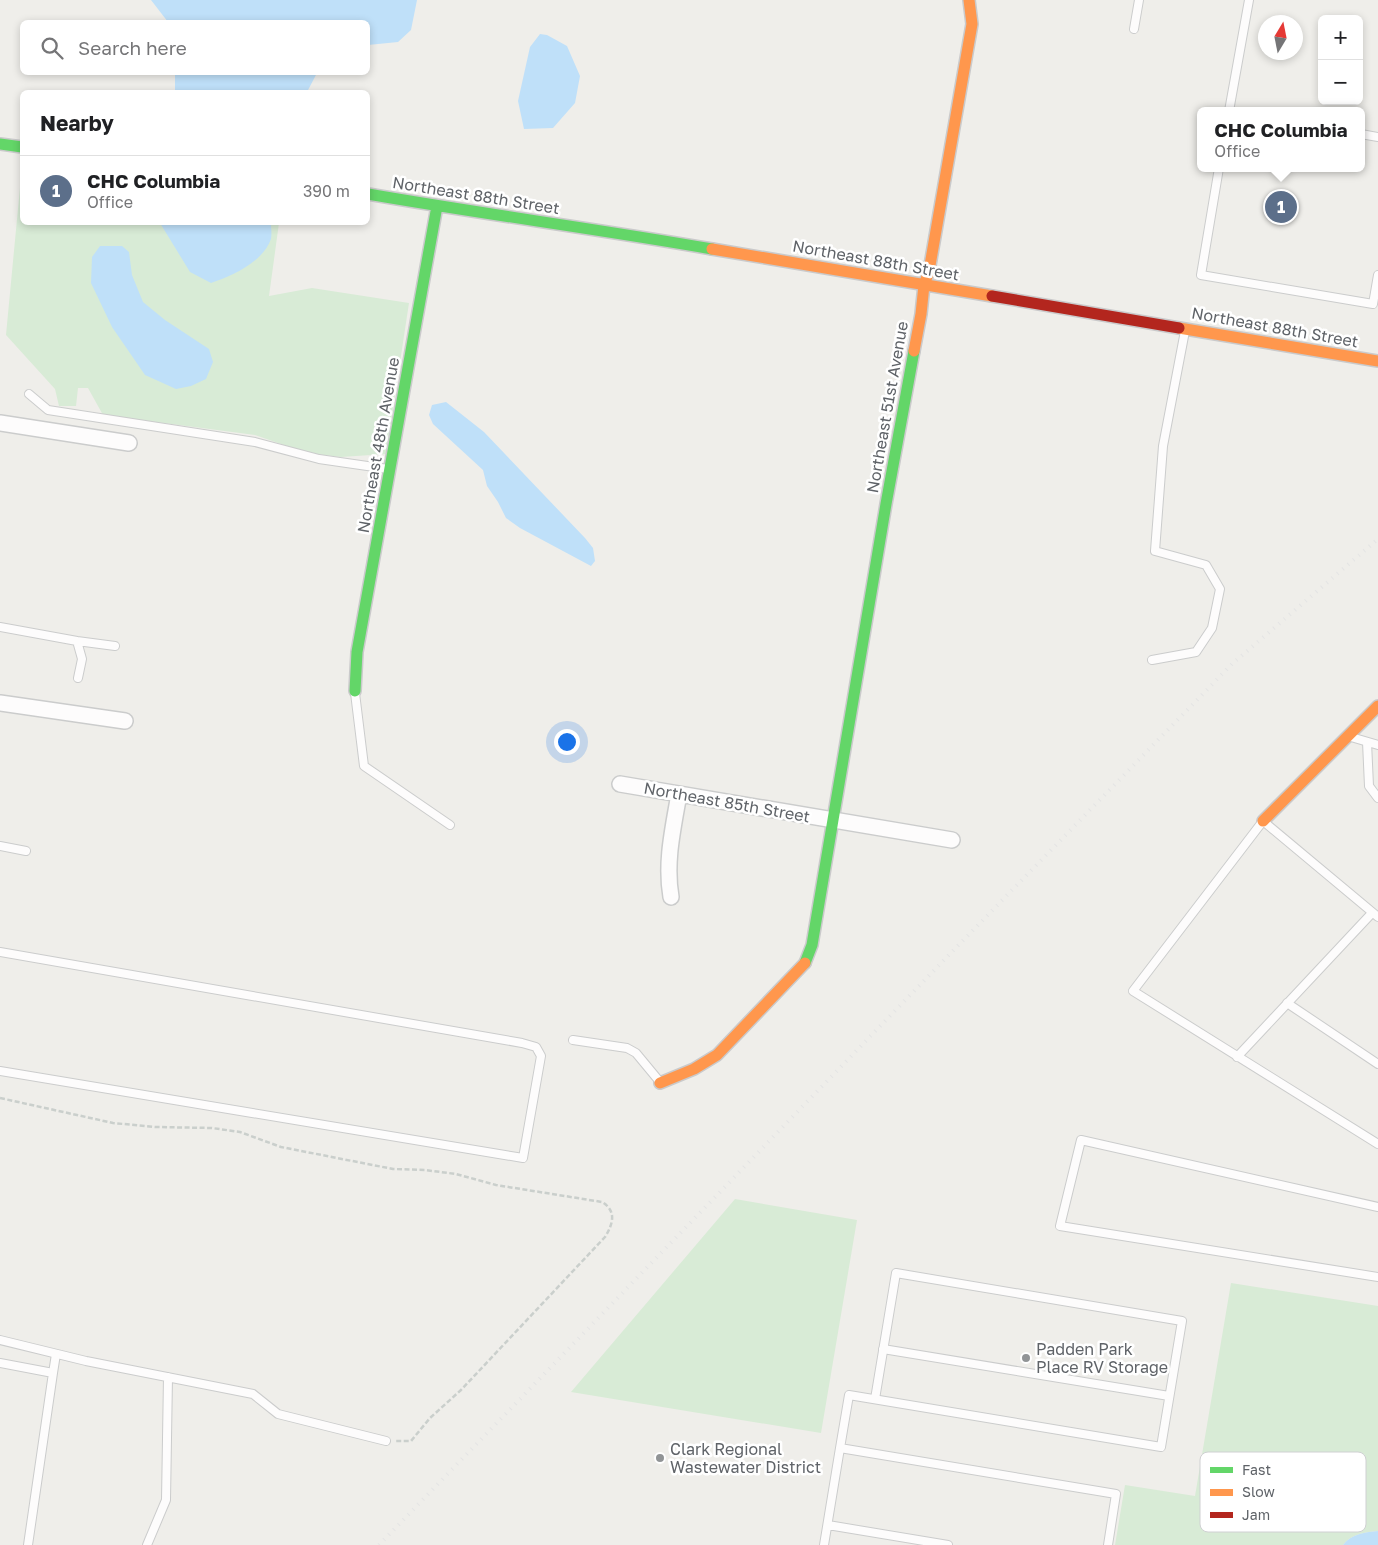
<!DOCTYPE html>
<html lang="en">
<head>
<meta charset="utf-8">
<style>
  :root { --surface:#fff; --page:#f2f2f2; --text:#202124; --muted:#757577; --line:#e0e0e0; --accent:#111827 }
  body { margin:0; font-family:"Golos Text",sans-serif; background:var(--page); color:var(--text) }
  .controls { position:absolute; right:15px; top:15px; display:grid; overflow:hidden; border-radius:8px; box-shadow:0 2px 8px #0003 }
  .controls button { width:45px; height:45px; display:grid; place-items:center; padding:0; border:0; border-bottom:1px solid var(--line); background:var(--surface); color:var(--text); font:25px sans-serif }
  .compass { position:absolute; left:1258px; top:15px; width:45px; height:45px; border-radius:50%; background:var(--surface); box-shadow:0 2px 8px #0003; rotate:10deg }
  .you { position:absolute; left:566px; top:741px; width:18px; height:18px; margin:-12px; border:4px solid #fff; border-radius:50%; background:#1a73e8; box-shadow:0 0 0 8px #1a73e833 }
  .badge { display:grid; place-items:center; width:32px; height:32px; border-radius:50%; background:var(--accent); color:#fff; font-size:16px; font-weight:700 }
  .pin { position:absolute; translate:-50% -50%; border:2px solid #fff; box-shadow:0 1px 5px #0006 }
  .popup { position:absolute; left:1197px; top:107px; width:168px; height:65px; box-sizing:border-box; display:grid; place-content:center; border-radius:8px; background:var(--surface); filter:drop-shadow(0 1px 4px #0005); font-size:16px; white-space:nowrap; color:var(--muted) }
  .popup b { font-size:19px; color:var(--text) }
  .popup::after { content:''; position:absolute; left:50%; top:100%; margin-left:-10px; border:10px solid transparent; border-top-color:var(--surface) }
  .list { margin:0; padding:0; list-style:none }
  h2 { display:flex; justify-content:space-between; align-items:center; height:65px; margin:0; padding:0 20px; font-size:21px }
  h2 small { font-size:16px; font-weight:400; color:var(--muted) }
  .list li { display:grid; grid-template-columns:32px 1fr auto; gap:15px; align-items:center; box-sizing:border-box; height:70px; padding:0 20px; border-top:1px solid var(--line) }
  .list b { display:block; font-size:19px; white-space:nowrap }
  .list p { margin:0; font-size:16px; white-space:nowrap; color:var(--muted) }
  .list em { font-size:16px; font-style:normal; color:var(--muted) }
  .icon { flex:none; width:28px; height:28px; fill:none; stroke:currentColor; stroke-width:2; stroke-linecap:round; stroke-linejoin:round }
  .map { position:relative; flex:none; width:1378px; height:1545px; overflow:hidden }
  .search { position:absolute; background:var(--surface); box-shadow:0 2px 8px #0003; left:20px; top:20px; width:350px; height:55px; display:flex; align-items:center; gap:12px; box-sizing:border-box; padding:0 18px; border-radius:8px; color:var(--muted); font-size:19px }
  .panel { position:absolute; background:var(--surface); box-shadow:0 2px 8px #0003; left:20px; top:90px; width:350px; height:135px; border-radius:8px }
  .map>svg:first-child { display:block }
  .green { fill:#d8ebd6 }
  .water { fill:#bfe0f9 }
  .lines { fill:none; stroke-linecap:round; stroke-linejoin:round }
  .lane-casing { stroke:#cbcccc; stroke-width:10 }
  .street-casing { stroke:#cbcccc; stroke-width:18 }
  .fast-casing { stroke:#cacacb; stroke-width:14 }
  .slow-casing { stroke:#cacacb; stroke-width:14 }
  .jam-casing { stroke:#cacacb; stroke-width:14 }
  .path { stroke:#cacfcc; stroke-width:2.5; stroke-dasharray:5 2.5; stroke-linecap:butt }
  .lane { stroke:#fdfcfc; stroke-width:8 }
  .street { stroke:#fdfcfc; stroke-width:15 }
  .fast { stroke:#63d668; stroke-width:11 }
  .slow { stroke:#ff974d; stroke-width:11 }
  .jam { stroke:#b3261e; stroke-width:11 }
  .rail { stroke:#e4e4e4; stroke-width:4; stroke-dasharray:1 6; stroke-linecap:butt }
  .poi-dot { fill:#919496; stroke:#fff; stroke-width:2 }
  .labels { text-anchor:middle; stroke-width:5; stroke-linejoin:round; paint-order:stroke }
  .street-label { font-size:16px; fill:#5f6368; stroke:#fff }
  .poi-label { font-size:16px; fill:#5f6368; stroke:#fff; text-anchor:start }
  .key { fill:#fff; stroke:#cfd0d2; stroke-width:1 }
  .key-label { font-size:14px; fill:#5f6368 }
</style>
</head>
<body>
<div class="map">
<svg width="1378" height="1545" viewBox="0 0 1378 1545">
  <rect width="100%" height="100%" fill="#efeeea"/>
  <path class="green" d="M21,177L22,222L279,223L269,296L312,288L409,303L386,454L341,457L307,453L255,435L103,415L88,388H78L76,406H59L55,389L6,335Z
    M735,1199L857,1220L821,1433L571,1392Z
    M1231,1283L1378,1306V1531C1366,1532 1351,1534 1343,1545H1115L1125,1485L1195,1496Z"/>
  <path class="water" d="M151,0H417L411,30L398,42L368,45V22H168Z
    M540,34L547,35L567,46L580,76L575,103L553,128L524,129L518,101L530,47Z
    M175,73V72L317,73L307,92H175Z
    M160,223H271C271,227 272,234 271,239C263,262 232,276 211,283L190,272Z
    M100,246H122L129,252L132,275L143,302L165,320L209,349L213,362L206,379L191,386L176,389L145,375L112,327L91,283L92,257Z
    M446,402L484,432L585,538L593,548L595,561L591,566L520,528L506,518L498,502L487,486L483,470L433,424L429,415L432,405Z
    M1378,1531V1545H1343C1351,1534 1366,1532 1378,1531Z"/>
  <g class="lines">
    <defs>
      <path id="lane" d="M1134,29L1139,0
        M1229,111L1249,0
        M1361,134L1378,137
        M1219,168L1201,275L1373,304L1378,275
        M29,394L48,410L255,442L319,459L388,469
        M0,627L77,641L82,659L78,678
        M77,641L115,646
        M1152,660L1196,652L1212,628L1220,589L1206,565L1155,551L1163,446L1185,331
        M355,693L364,766L450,825
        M1351,737L1378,745
        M1367,742L1369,786L1378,798
        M0,846L26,851
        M1378,917L1263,821L1133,991L1378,1144
        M0,952L522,1043L536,1047L541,1056L523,1158L0,1071
        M1287,1003L1378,1064
        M573,1040L627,1048L636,1053L660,1082
        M1237,1057L1372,913
        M1378,1207L1081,1140L1060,1226L1378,1277
        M0,1340L86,1361L253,1394L278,1414L386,1441
        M883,1349L1169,1396
        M0,1363L53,1373L28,1545
        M53,1373L56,1354
        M840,1448L849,1395L1161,1447L1182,1321L896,1273L875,1399
        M828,1525L948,1545
        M147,1545L166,1500L168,1377
        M824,1545L840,1448L1116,1494L1108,1545"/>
      <path id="street" d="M0,423L129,443
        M0,703L125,721
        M620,784L952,840
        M671,897C665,862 673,829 679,794"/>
      <path id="fast" d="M0,144L22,147
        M368,194C483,214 598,229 712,249
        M355,691L357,652L437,206
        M805,963L812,945L886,504L914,351"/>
      <path id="slow" d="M712,249L992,296
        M1179,328L1378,361
        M914,351L921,314L924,285L929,271L972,24L969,0
        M1263,821L1378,706
        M660,1083L694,1069L717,1055L805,963"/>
      <path id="jam" d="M992,296L1179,328"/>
    </defs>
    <use href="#lane" class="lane-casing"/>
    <use href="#street" class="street-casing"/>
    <use href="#fast" class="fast-casing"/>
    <use href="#slow" class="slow-casing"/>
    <use href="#jam" class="jam-casing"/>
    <path class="path" d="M0,1098L113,1123L155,1127L212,1128L240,1132L281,1147L393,1169L425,1170L456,1174L496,1185L602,1202C617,1211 613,1224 605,1237L461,1390L430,1418L411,1441H396"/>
    <use href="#lane" class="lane"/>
    <use href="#street" class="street"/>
    <use href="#fast" class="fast"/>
    <use href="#slow" class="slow"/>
    <use href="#jam" class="jam"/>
    <path class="rail" d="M379,1545L945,959L1232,664L1378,539"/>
  </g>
  <g class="poi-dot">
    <circle cx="1026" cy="1358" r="5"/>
    <circle cx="660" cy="1458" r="5"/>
  </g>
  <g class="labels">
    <g class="street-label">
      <text transform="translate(476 195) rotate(9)" y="6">Northeast 88th Street</text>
      <text transform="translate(876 260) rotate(10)" y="6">Northeast 88th Street</text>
      <text transform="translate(1275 327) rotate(10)" y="6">Northeast 88th Street</text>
      <text transform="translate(887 407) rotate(-80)" y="6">Northeast 51st Avenue</text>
      <text transform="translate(378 445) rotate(-80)" y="6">Northeast 48th Avenue</text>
      <text transform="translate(727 802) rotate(10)" y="6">Northeast 85th Street</text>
    </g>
    <g class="poi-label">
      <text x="1036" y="1355">Padden Park<tspan x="1036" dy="18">Place RV Storage</tspan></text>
      <text x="670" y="1455">Clark Regional<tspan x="670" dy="18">Wastewater District</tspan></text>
    </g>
  </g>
  <rect x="1200" y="1452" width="166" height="80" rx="8" class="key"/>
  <rect x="1210" y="1467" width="23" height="6" fill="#63d668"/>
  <rect x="1210" y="1489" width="23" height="7" fill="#ff974d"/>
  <rect x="1210" y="1512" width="23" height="6" fill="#b3261e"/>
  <g class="key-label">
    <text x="1242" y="1475">Fast</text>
    <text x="1242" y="1497">Slow</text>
    <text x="1242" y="1520">Jam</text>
  </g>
</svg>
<div class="controls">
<button>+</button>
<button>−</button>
</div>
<svg class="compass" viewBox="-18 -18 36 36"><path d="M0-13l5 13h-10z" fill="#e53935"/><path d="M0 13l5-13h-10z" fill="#757577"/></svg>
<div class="you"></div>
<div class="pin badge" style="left:1281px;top:207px;background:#5c6f8a">1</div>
<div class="popup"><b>CHC Columbia</b>Office</div>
<div class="search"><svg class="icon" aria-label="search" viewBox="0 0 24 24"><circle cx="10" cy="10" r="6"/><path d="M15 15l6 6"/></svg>Search here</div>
<section class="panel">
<h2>Nearby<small></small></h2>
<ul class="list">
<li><span class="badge" style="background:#5c6f8a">1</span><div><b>CHC Columbia</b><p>Office</p></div><em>390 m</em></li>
</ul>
</section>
</div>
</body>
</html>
